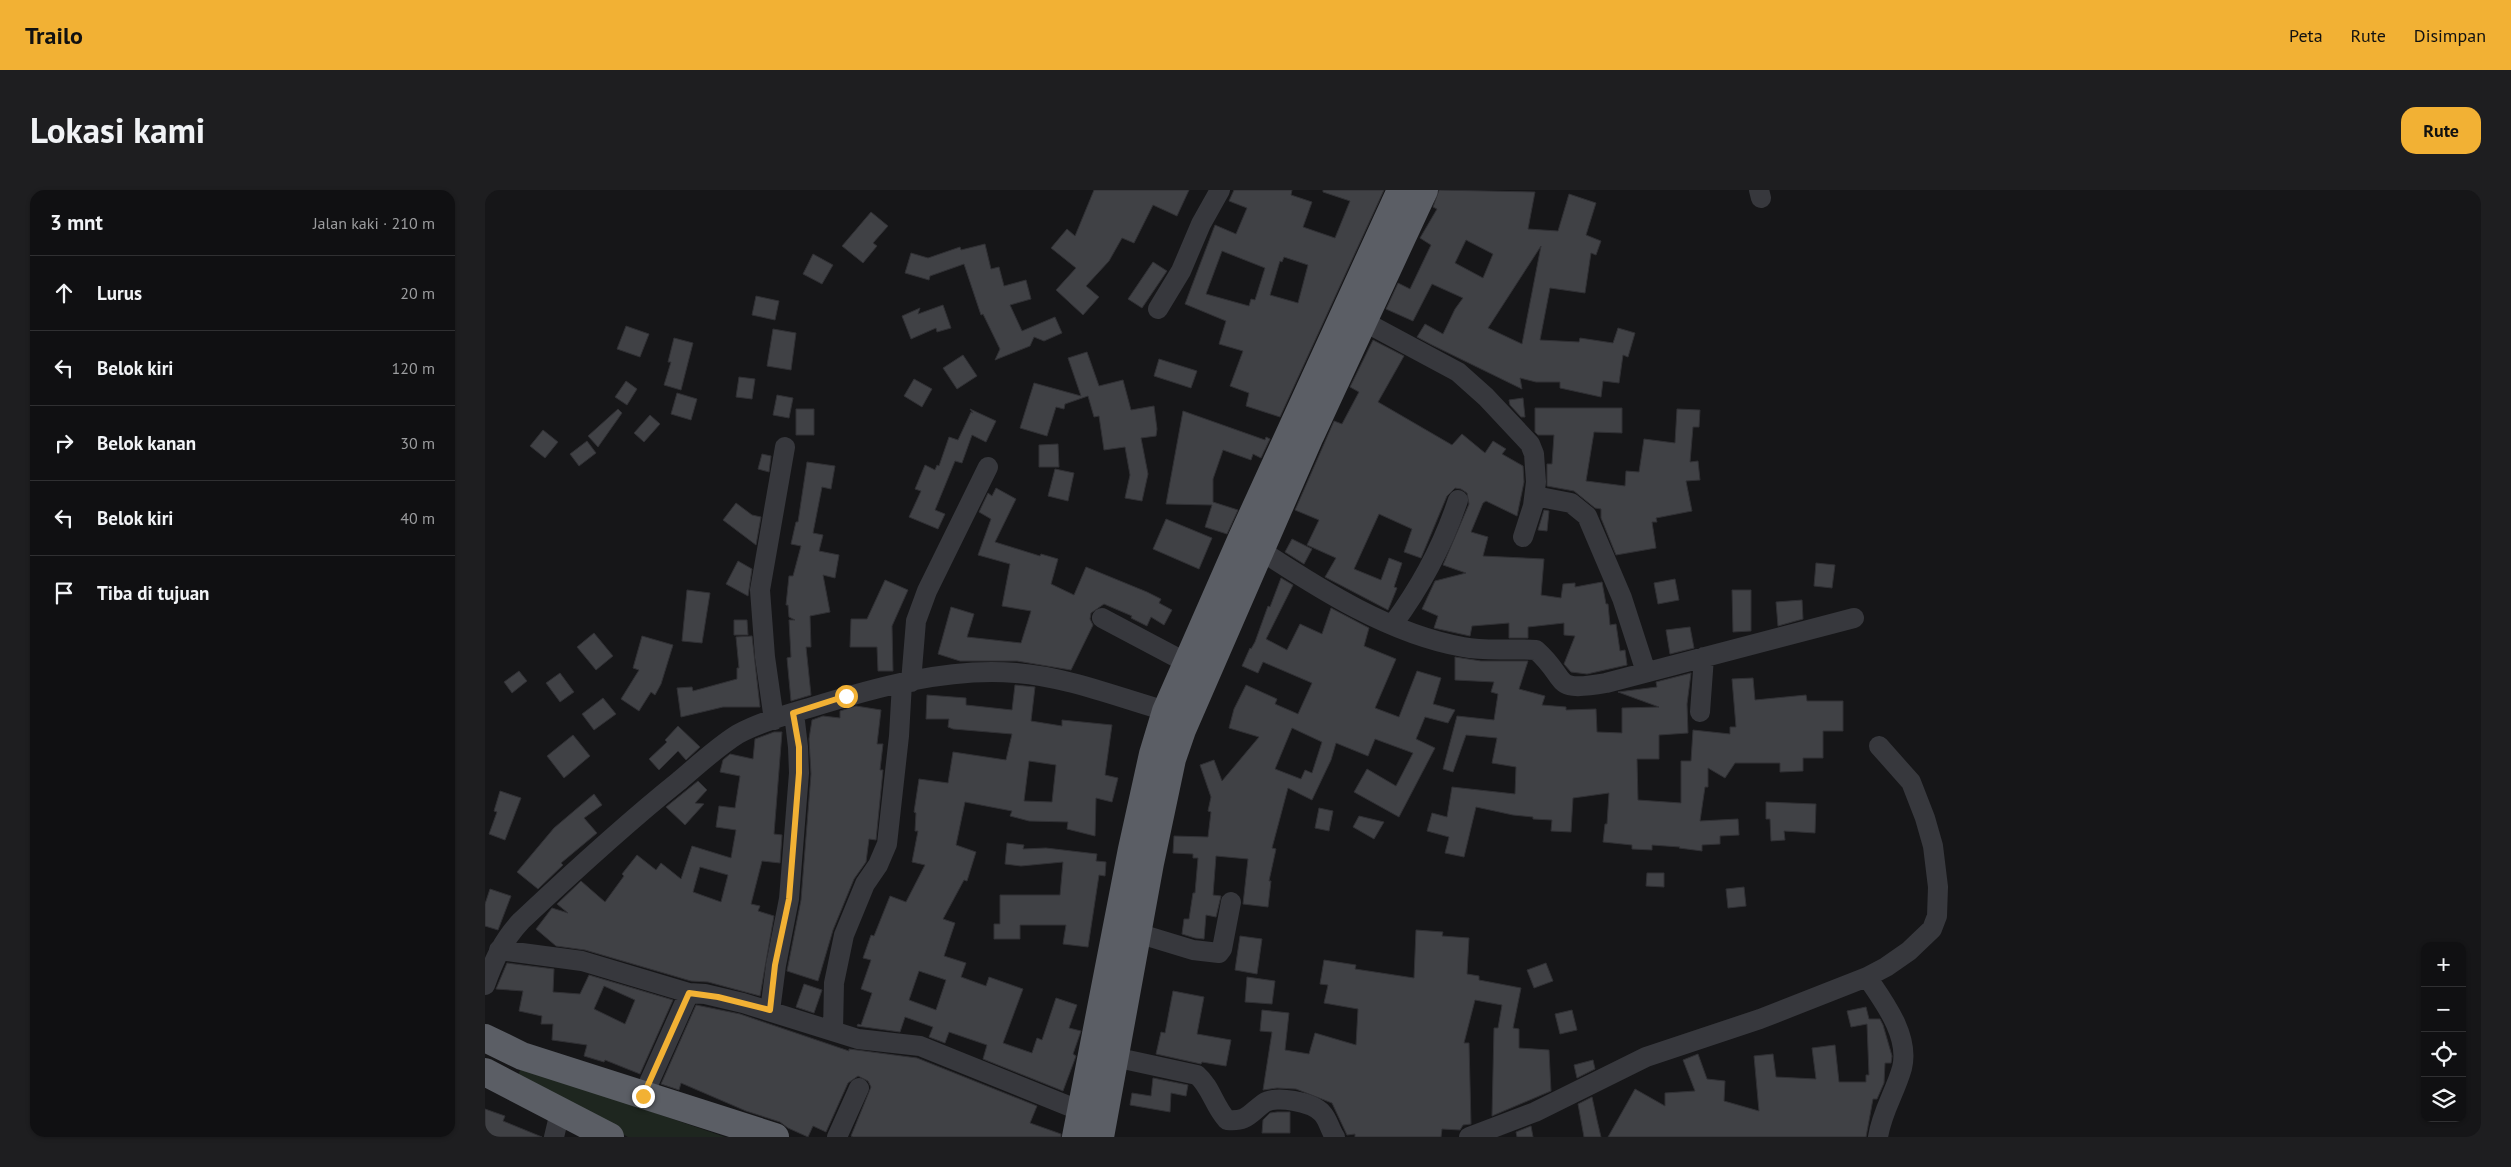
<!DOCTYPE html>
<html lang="id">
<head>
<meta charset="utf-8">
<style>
  :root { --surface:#101012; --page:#1e1e20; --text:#f1f3f6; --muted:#9c9d9f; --line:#303032; --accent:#f2b134 }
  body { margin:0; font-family:"PT Sans",sans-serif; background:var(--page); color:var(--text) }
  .controls { position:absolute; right:15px; bottom:15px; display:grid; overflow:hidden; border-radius:10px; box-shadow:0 1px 4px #0004 }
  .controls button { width:45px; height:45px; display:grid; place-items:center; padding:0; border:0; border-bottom:1px solid var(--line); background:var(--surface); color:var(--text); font:25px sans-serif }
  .stop { position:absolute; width:15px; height:15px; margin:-11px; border:4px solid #f2b134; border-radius:50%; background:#fff }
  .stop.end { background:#f2b134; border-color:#fff; box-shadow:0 1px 5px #0008 }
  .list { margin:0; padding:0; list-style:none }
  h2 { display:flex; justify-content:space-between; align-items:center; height:65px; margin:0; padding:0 20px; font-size:21px }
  h2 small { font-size:16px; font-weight:400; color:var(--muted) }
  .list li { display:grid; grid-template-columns:32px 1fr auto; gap:15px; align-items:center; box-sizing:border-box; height:75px; padding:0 20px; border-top:1px solid var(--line) }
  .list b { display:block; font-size:19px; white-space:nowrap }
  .list em { font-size:16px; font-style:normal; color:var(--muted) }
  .icon { flex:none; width:28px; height:28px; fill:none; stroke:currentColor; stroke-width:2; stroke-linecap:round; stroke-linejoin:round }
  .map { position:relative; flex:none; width:1996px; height:947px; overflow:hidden; border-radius:15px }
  header { display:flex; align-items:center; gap:30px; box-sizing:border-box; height:70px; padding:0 25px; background:var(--accent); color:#111 }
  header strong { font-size:24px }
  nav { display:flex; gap:28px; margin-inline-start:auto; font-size:18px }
  .intro { display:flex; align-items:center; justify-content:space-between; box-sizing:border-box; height:120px; padding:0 30px }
  h1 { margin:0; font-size:35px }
  .button { padding:12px 22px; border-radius:15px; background:var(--accent); color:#111; font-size:18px; font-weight:700 }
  main { display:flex; gap:30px; padding:0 30px }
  aside { flex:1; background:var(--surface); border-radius:15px; box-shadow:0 1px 4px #0004 }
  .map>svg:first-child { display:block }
  .green { fill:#1e261f }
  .building { fill:#404145; stroke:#303034; fill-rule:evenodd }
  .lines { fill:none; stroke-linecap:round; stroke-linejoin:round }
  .minor { stroke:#37383d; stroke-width:20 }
  .trunk { stroke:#5b5e65; stroke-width:28 }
  .route { stroke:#f2b134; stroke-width:6 }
</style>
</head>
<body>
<header>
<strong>Trailo</strong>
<nav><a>Peta</a><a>Rute</a><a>Disimpan</a></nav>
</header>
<div class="intro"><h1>Lokasi kami</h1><a class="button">Rute</a></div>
<main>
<aside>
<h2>3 mnt<small>Jalan kaki · 210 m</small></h2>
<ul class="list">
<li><svg class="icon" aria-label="ahead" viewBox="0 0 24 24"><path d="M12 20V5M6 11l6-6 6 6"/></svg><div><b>Lurus</b></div><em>20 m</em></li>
<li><svg class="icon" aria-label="left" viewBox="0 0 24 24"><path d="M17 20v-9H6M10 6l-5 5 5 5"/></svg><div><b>Belok kiri</b></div><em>120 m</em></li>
<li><svg class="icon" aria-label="right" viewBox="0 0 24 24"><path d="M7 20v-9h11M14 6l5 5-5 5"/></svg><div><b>Belok kanan</b></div><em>30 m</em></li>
<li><svg class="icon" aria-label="left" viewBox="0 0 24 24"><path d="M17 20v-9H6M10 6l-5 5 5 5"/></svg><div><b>Belok kiri</b></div><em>40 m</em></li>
<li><svg class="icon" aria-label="arrive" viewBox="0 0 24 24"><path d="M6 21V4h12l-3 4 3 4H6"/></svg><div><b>Tiba di tujuan</b></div></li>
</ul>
</aside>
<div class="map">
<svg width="1996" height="947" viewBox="0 0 1996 947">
  <rect width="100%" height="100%" fill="#161618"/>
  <path class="green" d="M36,877L240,947H143L32,889Z"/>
  <path class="building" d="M609,0H704L692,26L668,15L649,53L637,48L624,71L601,96L614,107L598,125L571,100L591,78L566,58L582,39L590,46Z
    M749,0H807L806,5L827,12L818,37L850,48L865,11L838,2V0H899L795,227L761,216L764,203L745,196L758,161L734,154L741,131L700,114L730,35L751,44L762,18L744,11ZM737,61L780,78L770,110L766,109L764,116L721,104ZM799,67L823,75L813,113L785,105L795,71L797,72Z
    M954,0L1050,2L1043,39L1073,41L1084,4L1111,13L1101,45L1116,51L1111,65L1106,63L1100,103L1065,98L1055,150L1094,152L1095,148L1128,153L1133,138L1150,143L1143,167L1138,165L1134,193L1118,191L1116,207L1075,198V192H1051L1035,188L1037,199L947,155L932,147L940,134L958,144L970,119L978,108L947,94L928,131L901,119L913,93L925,99L946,55L935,48L952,19L948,17ZM981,50L1008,64L998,88L970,73ZM1056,56L1037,154L1003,138Z
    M386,22L403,36L388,53L392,56L378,73L357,56Z
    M500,54L506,79L514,77L519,96L541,90L546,109L525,115L537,141L570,127L577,143L559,151L549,147L545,156L510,170L515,159L498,124L496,125L479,74L445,86L444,90L420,83L426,63L443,68L475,57L476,60Z
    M328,64L348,75L337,94L318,84Z
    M668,72L682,81L657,118L643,109Z
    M271,106L294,111L290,130L267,125Z
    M458,115L466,138L452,142L451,138L426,149L417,126L435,118L433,124Z
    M141,136L164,144L155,167L132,159Z
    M288,139L311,143L306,180L282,176Z
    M189,148L208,153L196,200L179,195L186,172H183Z
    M888,150L919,166L893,212L967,255L977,244L1000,263L1008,251L1021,259L1017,264L1038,276L1039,292L1032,326L1001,311L998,313L986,342L1003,347L998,366L1059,369L1056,405L1076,408L1078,394L1090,393V397L1117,392L1121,414H1123L1125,435L1131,434L1135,461L1140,460L1142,475L1102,484L1086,482L1079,474L1090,446L1079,445V433L1043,437V448H1024V433L987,436L985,446L949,438L953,426L937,419L950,391L981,383L958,375L984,314L982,303L976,299L970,298L962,306L936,368L919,362L927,339L894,324L869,379L896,390L904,368L917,373L909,397L912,398L903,420L840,387L851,368L822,355L834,330L810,320L849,231L857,234L874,202L865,197Z
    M602,162L614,196L638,190L646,220L669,216L672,239L671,246L656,248L663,284L657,311L640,308L645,285L640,257L619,260L614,226L609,227L603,206L580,214L579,219L571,217L562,246L535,238L549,193L596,206L583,168Z
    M478,165L492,186L472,199L458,178Z
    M674,169L712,181L706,198L669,186Z
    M254,187L270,189L267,209L251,207Z
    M429,189L447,199L437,217L419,206Z
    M141,191L152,199L142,215L130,207Z
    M192,203L212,209L206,230L186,224Z
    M292,205L308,208L304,228L288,225Z
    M1038,208L1040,227H1036L1025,215L1024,210Z
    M1050,218H1137V243L1109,242L1101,291L1140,296L1141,281L1154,282L1159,249L1190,253L1192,219L1215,220L1214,237H1208L1205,272L1213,271L1215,290L1201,291L1207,321L1171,328L1172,332H1167L1171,358L1131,365L1116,328V319L1110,318L1089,301L1062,296V274H1067L1069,245H1053L1050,242Z
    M133,219L137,223L113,257L103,246Z
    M311,219H329V245H311Z
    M485,219L511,231L501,252L487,245L477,273L470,271L450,320L460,324L453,339L424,327L436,301L430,299L440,275L450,280L452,275L454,276L464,247L473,250L486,222L488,223Z
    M698,221L780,250L781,247L785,249L776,268L768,264L766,270L738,260L728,289V312L753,320L742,344L720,337L727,315L681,314Z
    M165,225L175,234L159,252L149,243Z
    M58,240L73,252L60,268L45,256Z
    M102,251L111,263L94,276L85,264Z
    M573,254L574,277H554V255Z
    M277,264L286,266L284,282L273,279Z
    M322,272L350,276L346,299L337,297L328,343L338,345L334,361L354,365L350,388L338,385L345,422L325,426L326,457H321L326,505L306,511L302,468L306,467L304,430H310L304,427L303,415H301L304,386H308L316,356L306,354L311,332H313Z
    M570,279L589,283L583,311L563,306Z
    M511,298L531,309L510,352L555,366L556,364L573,369L566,394L589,405L601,377L662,402L676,409L674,413L687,420L679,435L666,427L662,436L646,428L647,426L619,414L606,423L605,429L608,435L586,480L532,471H475L453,464L466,417L489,424L482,447L536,453L546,421L517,416L525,374L493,365L506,329L494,322L503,303L507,306Z
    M251,313L267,325L276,327L271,355L238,330Z
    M1059,320L1064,321L1062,341L1053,340Z
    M681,329L727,348L714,379L668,359Z
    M807,349L827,359L819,374L800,362Z
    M253,371L267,379L263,406L241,394Z
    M1331,373L1350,375L1347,398L1329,396Z
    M796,388L808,395L781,449L802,460L815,434L837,444L846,418L884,438L879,456L911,469L890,518L914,527L932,481L956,488L948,514L970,520L963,533L940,527L931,549L950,558L914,627L869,602L882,579L911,596L928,563L890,549L883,566L851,553L846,570L827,610L803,598L787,658L791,659L784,691H786L783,717L758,714L763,669L731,666L728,705L736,706L731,727L721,725L719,749L710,748L697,744L699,729H704L708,703H710L713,668H708V664L688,663L689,646L723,647L726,622L723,621L726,607L715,575L729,570L737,591L774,547L744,538L749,519L761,495L792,509L790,514L813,524L827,493L778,472L773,483L757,476L765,458L766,459L770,452L783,416L785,417ZM807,538L837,552L827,583L820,580L816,589L790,579Z
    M1190,389L1194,410L1173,414L1169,393Z
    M400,390L423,400L407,436L408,481H393L392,457H365L366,429H382Z
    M202,400L225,403L217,453L197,451Z
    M1247,400H1266V441L1248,442Z
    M1317,410L1318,429L1293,436L1291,412Z
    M249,430H262L263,445H249Z
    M1205,437L1209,458L1185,464L1181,440Z
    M109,443L128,466L111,480L92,457Z
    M157,446L188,455L176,494L170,505L166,502L154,521L136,509L154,480L148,478Z
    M267,446L275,517H238L196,527L192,498L207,497L208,501L252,489V478H254L251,447Z
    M970,467L996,471H1043L1034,499L1060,506L1057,515L1081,517V520L1111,519L1112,542L1137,543V518L1174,517L1133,502L1172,497L1171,492L1206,483L1202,514L1203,543L1174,545V569H1152L1153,610L1196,613V571H1206L1208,540L1245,544V537H1251L1247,489L1268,488L1270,510L1321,505L1322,511H1358V541H1338V568H1318V581L1295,582V573H1250L1240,588L1223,578V597H1220L1215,631L1253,629L1254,645L1235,646V654L1217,655V661L1194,658L1195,657L1167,655V660L1147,659V655L1118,652L1120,634H1122L1124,603L1088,608L1086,642L1066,641L1067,630L1048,629V627L1028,625L991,617L979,667L960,663L964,647L942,641L947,623L962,627L967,597L1030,604L1031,577L1007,573L1012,548L981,545L968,582L958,579L972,526L1009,530L1013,504L1006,502L1009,492L970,490Z
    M34,481L42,491L27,503L19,492Z
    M75,483L89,502L75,512L61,493Z
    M530,495L550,497L546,531L577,536V530L627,535L620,585L633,588L627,612L611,608L610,646L582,639L583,632L544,631L525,626L527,621L480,612L471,655L491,662L482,691L479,690L458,729L470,733L459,766L481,773L476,787L501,796L504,787L538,799L518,853L547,863L552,848L557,850L571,808L592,815L584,838L596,841L588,864L591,866L578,901L498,869L502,855L464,842L460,853L444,847L448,837L420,827L415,842L372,836L373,834L376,835L387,803L376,799L386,770L378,768L386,745L389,746L405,706L421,712L440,675L427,672L433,641H430L431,623L429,622L434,589L463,593L468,562L521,570L527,544L468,539L463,537L464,529H441L442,505L481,508V515L527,520ZM544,571L571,575L567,612L539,611ZM434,781L461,790L451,820L424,810Z
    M118,508L131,524L109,540L97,524Z
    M371,516L396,520L392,554H398L395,580H398L391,650L384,649L381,672L369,689L348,740L333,791L302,781L316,710L326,584L324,549L327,530L338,526L355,528V521Z
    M193,536L215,557L201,570L193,561L174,580L164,569L182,552L180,550Z
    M289,542H297L289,644L297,645L295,673L277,671L266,714L275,716L273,721L289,726L275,806L223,792L206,791L100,760L71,756L51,739L67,718L83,723L72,714L96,691L120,712L139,686L137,684L152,665L171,680L176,673L196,689L207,656L246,668L251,640L231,637L234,616L250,618L255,586L235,582L238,570L245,564L268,569L270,549ZM215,677L243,685L236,712L208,702Z
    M88,545L105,566L79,588L62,566Z
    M213,591L222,600L210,613L219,614L200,635L181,617Z
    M15,601L36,608L20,650L4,644L12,622L9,621Z
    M109,604L117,615L99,628L112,643L76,673L78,675L53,699L32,682L69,638Z
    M1281,612L1331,614L1330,643L1299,641L1300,650L1286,651L1285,629H1281Z
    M834,618L848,621L844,641L830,638Z
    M874,626L899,632L889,649L868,637Z
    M522,653L539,655L538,659L561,658L612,664L611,671L621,672L620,686L614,685L603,757L578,754L581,735H535V749H509V734H515V705H575L578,672L536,676L520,674Z
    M1162,683H1179V697L1161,696Z
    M1259,697L1261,716L1243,718L1241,699Z
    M5,699L26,706L13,740L0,736V714Z
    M931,740L958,742L957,746L984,748L982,784L994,786V790L1036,798L1028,838L1034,839V858L1064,860L1066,901L1007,926L1009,838H1013L1017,815L990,810L979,853H984L986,934L978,935L975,940L957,939L956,947H870V944L862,945L847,913L811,899L792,898L778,900L787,842L775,841L777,820L804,823L800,860L824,864L830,843L871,855L873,819L839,813L843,795L835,794L839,770L871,775L870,779L929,788Z
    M755,746L777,749L772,784L750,780Z
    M22,773L69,779L68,802L95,804L104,785L188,810L155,884L120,870L119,872L99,866L102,855L67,850L68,834H56L57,826L34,821L38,801L11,799ZM119,796L150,810L140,834L109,819Z
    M1061,773L1068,791L1049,798L1042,780Z
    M762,787L790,791L787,814L760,812Z
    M319,794L337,800L329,823L311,817Z
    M688,801L719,807L712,844L746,850L741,876L717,872L716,874L671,864L676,842L680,843Z
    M211,815L255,824L364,861V859L432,868L552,916L545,933L576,944V947H368L366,946L386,897L383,891L373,886L363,893L341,942L328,936L323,947L303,938L295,932L261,921L196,893L194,900L176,894Z
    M1381,817L1384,829H1395L1398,835L1407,866L1406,873H1400L1399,893L1392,909H1388L1381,947H1123L1150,899L1180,916V903L1210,901L1198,870L1213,864L1222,889L1240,891L1239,911L1274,921L1269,866L1288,864L1291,887L1331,889L1327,858L1350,855L1354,892H1381V885H1384L1382,834L1366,837L1362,821Z
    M1087,820L1092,840L1075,844L1070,824Z
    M1108,870L1110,879L1092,888L1089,875Z
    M668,888L703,895L701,906L686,903L685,922L645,915L647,903L666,906Z
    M1107,907L1112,930L1116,947H1099L1093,914Z
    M0,919L20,926L18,931L57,947H7L0,944Z
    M792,922H805V943H777L778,930L785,923Z
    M1046,936L1048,947H1032L1031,942Z"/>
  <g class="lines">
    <path class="minor" d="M1274,0L1276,8
      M673,119L696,81L716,34L735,0
      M878,131L973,182L1001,207L1045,254L1049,264L1051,292L1048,316L1038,347
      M1050,306L1086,313L1102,326L1137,408L1161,482
      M775,360C836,400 905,444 978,457C1003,462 1027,458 1051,460C1085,490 1065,503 1121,493L1369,428
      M617,428L702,473
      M908,434C937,395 958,355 973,310
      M426,492L431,431L442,401L503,277
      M1215,522L1219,467
      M289,530L280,467L275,400L300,257
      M652,743L708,760L734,763L737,759L746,712
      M14,760L97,771L204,803L220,804L258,813L373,849L435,856L596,921
      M1382,787C1399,812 1425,846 1417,878C1410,903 1397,921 1393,947
      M0,795C9,770 18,750 36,731C87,683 139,635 194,591C213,575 232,557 253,544C275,532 301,525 324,518C389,498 462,477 531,483C582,487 632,507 681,521
      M285,821L291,775L304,709L314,583L313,557L309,523
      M348,841L349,793L359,745L380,694L393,675L402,654L414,546L417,493
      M629,867L712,885C726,897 729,916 742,930C762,932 764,924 779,913C791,905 827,912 837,923C843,929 845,940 850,947
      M158,906L204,803
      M69,947L75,922
      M352,947L374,898
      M984,947L1050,922L1161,867L1275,829L1382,787L1401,777L1424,761L1447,739L1452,726L1453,697L1448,656L1440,628L1426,592L1394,556"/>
    <path class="trunk" d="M0,848L37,866L290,947
      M0,882L125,947
      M591,947L647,659L668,564L681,521L756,350L916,0
      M615,947L665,673L687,569L697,540L825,246L939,0"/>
  </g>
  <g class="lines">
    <path class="route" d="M158,906L204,803L233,807L285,820L290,775L304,709L314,583V557L308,523L361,506"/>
  </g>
</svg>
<div class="controls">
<button>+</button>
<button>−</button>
<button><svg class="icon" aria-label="locate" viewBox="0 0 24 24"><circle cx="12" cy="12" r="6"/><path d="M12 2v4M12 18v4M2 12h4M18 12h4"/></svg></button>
<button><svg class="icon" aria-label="layers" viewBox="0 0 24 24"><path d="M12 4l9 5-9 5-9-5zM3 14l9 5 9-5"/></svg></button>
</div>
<div class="stop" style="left:361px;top:506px"></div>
<div class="stop end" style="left:158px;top:906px"></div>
</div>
</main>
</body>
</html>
